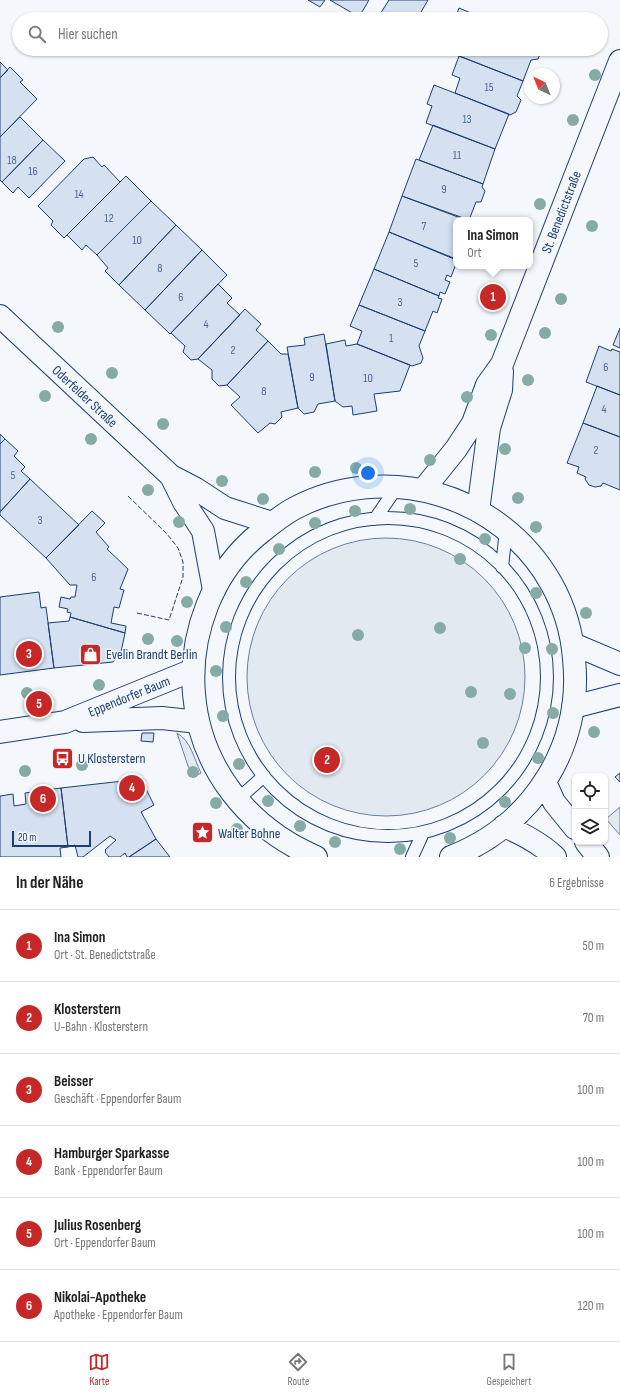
<!DOCTYPE html>
<html lang="de">
<head>
<meta charset="utf-8">
<style>
  :root { --surface:#fff; --page:#f2f2f2; --text:#222; --muted:#767676; --line:#e0e0e0; --accent:#c62828 }
  body { margin:0; font-family:"Sofia Sans Condensed",sans-serif; background:var(--page); color:var(--text) }
  .controls { position:absolute; right:12px; bottom:12px; display:grid; overflow:hidden; border-radius:8px; box-shadow:0 1px 3px #0004 }
  .controls button { width:36px; height:36px; display:grid; place-items:center; padding:0; border:0; border-bottom:1px solid var(--line); background:var(--surface); color:var(--text); font:20px sans-serif }
  .compass { position:absolute; left:524px; top:68px; width:36px; height:36px; border-radius:50%; background:var(--surface); box-shadow:0 1px 3px #0004; rotate:317deg }
  .scale { position:absolute; left:12px; bottom:10px; width:79px; box-sizing:border-box; padding-left:4px; border:2px solid #1d3f73; border-top:0; font-size:11px; line-height:14px; white-space:nowrap; color:#1d3f73; -webkit-text-stroke:3px #f4f7fb; paint-order:stroke }
  .you { position:absolute; left:368px; top:473px; width:14px; height:14px; margin:-10px; border:3px solid #fff; border-radius:50%; background:#1a73e8; box-shadow:0 0 0 6px #1a73e833 }
  .badge { display:grid; place-items:center; width:26px; height:26px; border-radius:50%; background:var(--accent); color:#fff; font-size:13px; font-weight:700 }
  .pin { position:absolute; translate:-50% -50%; border:2px solid #fff; box-shadow:0 1px 4px #0006 }
  .popup { position:absolute; left:453px; top:217px; width:80px; height:52px; box-sizing:border-box; display:grid; place-content:center; border-radius:8px; background:var(--surface); filter:drop-shadow(0 1px 3px #0005); font-size:13px; white-space:nowrap; color:var(--muted) }
  .popup b { font-size:15px; color:var(--text) }
  .popup::after { content:''; position:absolute; left:50%; top:100%; margin-left:-8px; border:8px solid transparent; border-top-color:var(--surface) }
  .list { margin:0; padding:0; list-style:none }
  h2 { display:flex; justify-content:space-between; align-items:center; height:52px; margin:0; padding:0 16px; font-size:17px }
  h2 small { font-size:13px; font-weight:400; color:var(--muted) }
  .list li { display:grid; grid-template-columns:26px 1fr auto; gap:12px; align-items:center; box-sizing:border-box; height:72px; padding:0 16px; border-top:1px solid var(--line) }
  .list b { display:block; font-size:15px; white-space:nowrap }
  .list p { margin:0; font-size:13px; white-space:nowrap; color:var(--muted) }
  .list em { font-size:13px; font-style:normal; color:var(--muted) }
  .icon { flex:none; width:22px; height:22px; fill:none; stroke:currentColor; stroke-width:2; stroke-linecap:round; stroke-linejoin:round }
  .map { position:relative; flex:none; width:620px; height:857px; overflow:hidden }
  .search { position:absolute; background:var(--surface); box-shadow:0 1px 3px #0004; left:12px; right:12px; top:12px; height:44px; display:flex; align-items:center; gap:10px; box-sizing:border-box; padding:0 14px; border-radius:22px; color:var(--muted); font-size:15px }
  .sheet { height:484px; background:var(--surface) }
  nav { display:flex; justify-content:space-around; align-items:center; box-sizing:border-box; height:56px; border-top:1px solid var(--line); background:var(--surface); font-size:11px; color:var(--muted) }
  nav a { display:grid; justify-items:center; gap:2px }
  nav .on { color:var(--accent) }
  .map>svg:first-child { display:block }
  .green { fill:#e3e9f0; stroke:#687fa3 }
  .building { fill:#d5e0f0; stroke:#1d3f73 }
  .lines { fill:none; stroke-linecap:round; stroke-linejoin:round }
  .service-casing { stroke:#1d3f73; stroke-width:14 }
  .tertiary-casing { stroke:#1d3f73; stroke-width:24 }
  .secondary-casing { stroke:#1d3f73; stroke-width:24 }
  .service { stroke:#f4f7fb; stroke-width:12 }
  .tertiary { stroke:#f4f7fb; stroke-width:22 }
  .secondary { stroke:#f4f7fb; stroke-width:22 }
  .fence { stroke:#1d3f73; stroke-width:1; stroke-dasharray:5 2; stroke-linecap:butt }
  .tree { fill:#86aba6 }
  .labels { text-anchor:middle; stroke-width:3; stroke-linejoin:round; paint-order:stroke }
  .number-label { font-size:12px; fill:#4b6792 }
  .street-label { font-size:14px; fill:#1d3f73; stroke:#f4f7fb }
  .poi-label { font-size:14px; fill:#1d3f73; stroke:#f4f7fb; text-anchor:start }
</style>
</head>
<body>
<div class="map">
<svg width="620" height="857" viewBox="0 0 620 857">
  <rect width="100%" height="100%" fill="#f4f7fb"/>
  <path class="green" d="M247 677a139 139 0 1 1 278 0a139 139 0 1 1-278 0Z
    M177,733C191,741 194,759 201,773L194,777L188,766Z
    M620,807V835L606,819Z"/>
  <path class="building" d="M308,0H325L320,7Z
    M330,0H369L359,17Z
    M389,0H428L417,19L403,18L402,19H377Z
    M459,8L485,19H455Z
    M500,15L509,19H494L495,17Z
    M445,49H542L538,59L531,60L523,81L444,50Z
    M459,56L523,81L517,96L521,100L516,112L510,115L455,93L460,78L452,75Z
    M0,62L8,70L0,78Z
    M10,67L23,80L20,82L37,99L0,137V78Z
    M434,85L509,114L495,149L426,123L432,106L427,104Z
    M20,117L43,140L2,182L0,180V137Z
    M433,125L495,149L483,184L419,160Z
    M43,140L65,161L29,198L18,187L13,193L2,182Z
    M93,157L102,167L104,165L120,182L64,238L51,225L53,221L38,206L84,159Z
    M416,159L483,184L482,187L485,191L481,202H476L469,220L402,196Z
    M126,176L151,201L97,255L86,245L82,250L67,235Z
    M402,196L466,220H456V259L389,232Z
    M151,201L176,225L119,285L105,271L108,268L97,255Z
    M176,225L202,250L145,310L119,285Z
    M389,232L454,259L453,261L456,264L451,277L447,275L445,280L450,282L445,294L440,292L439,296L374,269Z
    M202,250L227,275L170,334L145,310Z
    M374,269L439,296L438,298L442,299L437,313L433,311L425,331L359,305Z
    M218,284L232,298L227,303L240,315L198,359L191,360L183,352L185,346L171,333Z
    M359,305L425,331L419,346L423,358L421,363L412,366L357,344L362,331L350,326Z
    M245,309L261,324L256,330L268,341L227,385L219,386L212,379V370L198,359Z
    M620,328V348L613,345Z
    M324,334L335,401L318,404L314,412L304,414L298,408L287,347L305,345L304,338Z
    M345,340L346,346L357,344L410,365L400,391L374,394L377,411L353,415L352,406L343,407L335,401L326,344Z
    M268,341L281,354H288L298,408L281,412L282,417L275,424L270,423L258,433L231,405L240,397L227,385Z
    M599,346L611,351L612,349L620,352V395L586,382Z
    M597,386L620,395V437L583,423Z
    M583,423L620,437V490L603,483L601,486L595,487L589,485L585,479L586,477L577,473L579,467L567,463Z
    M0,434L5,439L0,444Z
    M5,439L18,451L14,456L25,467L21,471L30,479L0,512V444Z
    M30,479L79,525L46,558L0,515V512Z
    M92,511L105,523L96,532L109,547L107,549L128,569L120,589L124,590L119,608L114,607L111,623L126,626L125,633L70,617L71,613L67,612L68,609L59,607L61,597L70,599L71,597H75L77,585H70L46,558Z
    M39,592L41,608L46,607L54,668L0,675V597Z
    M70,617L125,633L121,652L113,662L54,668L48,623L69,621Z
    M142,733H154L153,742L141,741Z
    M620,773V782L615,777Z
    M141,779L154,805L141,812L156,839L129,857H127L125,853L120,857H109L105,852L106,851L105,850L116,840L110,836L83,857H78L75,845L68,847L61,788Z
    M61,788L68,847L60,848L61,857H0V796L13,794L14,806L26,804L25,793Z
    M156,839L170,857H129Z"/>
  <g class="lines">
    <defs>
      <path id="service" d="M229 677a159 159 0 1 1 318 0a159 159 0 1 1-318 0Z
        M375,519L397,487
        M502,567L506,530
        M237,800L264,776
        M412,857L423,833"/>
      <path id="tertiary" d="M0,316L171,476L196,489L225,508L272,523
        M171,476L184,502L203,531L214,590
        M573,644L620,664
        M573,707L620,695"/>
      <path id="secondary" d="M423,490L456,449L473,423L487,385L502,364L620,61
        M478,511L489,428L501,390L502,371
        M83,721L162,718L198,722
        M0,732L65,722L193,670
        M545,782L554,802L575,828
        M504,826C523,834 540,843 555,857
        M586,842L598,857
        M316,857C248,828 200,768 194,694C189,635 212,571 260,533C271,524 282,515 295,508C385,461 500,493 551,583C564,606 572,632 574,659C583,746 533,825 451,857"/>
    </defs>
    <use href="#service" class="service-casing"/>
    <use href="#tertiary" class="tertiary-casing"/>
    <use href="#secondary" class="secondary-casing"/>
    <use href="#service" class="service"/>
    <use href="#tertiary" class="tertiary"/>
    <use href="#secondary" class="secondary"/>
    <path class="fence" d="M128,496L167,534L178,548L183,562V577L169,620L137,613"/>
  </g>
  <g class="tree">
    <circle cx="595" cy="75" r="6"/>
    <circle cx="573" cy="120" r="6"/>
    <circle cx="540" cy="204" r="6"/>
    <circle cx="592" cy="226" r="6"/>
    <circle cx="561" cy="299" r="6"/>
    <circle cx="58" cy="327" r="6"/>
    <circle cx="545" cy="333" r="6"/>
    <circle cx="491" cy="335" r="6"/>
    <circle cx="112" cy="373" r="6"/>
    <circle cx="528" cy="380" r="6"/>
    <circle cx="45" cy="396" r="6"/>
    <circle cx="467" cy="397" r="6"/>
    <circle cx="163" cy="424" r="6"/>
    <circle cx="91" cy="439" r="6"/>
    <circle cx="505" cy="449" r="6"/>
    <circle cx="430" cy="460" r="6"/>
    <circle cx="356" cy="468" r="6"/>
    <circle cx="315" cy="472" r="6"/>
    <circle cx="222" cy="481" r="6"/>
    <circle cx="148" cy="490" r="6"/>
    <circle cx="518" cy="498" r="6"/>
    <circle cx="263" cy="499" r="6"/>
    <circle cx="410" cy="509" r="6"/>
    <circle cx="355" cy="511" r="6"/>
    <circle cx="179" cy="522" r="6"/>
    <circle cx="315" cy="523" r="6"/>
    <circle cx="536" cy="527" r="6"/>
    <circle cx="485" cy="539" r="6"/>
    <circle cx="279" cy="549" r="6"/>
    <circle cx="460" cy="559" r="6"/>
    <circle cx="246" cy="582" r="6"/>
    <circle cx="536" cy="593" r="6"/>
    <circle cx="187" cy="602" r="6"/>
    <circle cx="586" cy="613" r="6"/>
    <circle cx="226" cy="627" r="6"/>
    <circle cx="440" cy="628" r="6"/>
    <circle cx="358" cy="635" r="6"/>
    <circle cx="148" cy="639" r="6"/>
    <circle cx="177" cy="641" r="6"/>
    <circle cx="525" cy="648" r="6"/>
    <circle cx="552" cy="649" r="6"/>
    <circle cx="216" cy="671" r="6"/>
    <circle cx="99" cy="685" r="6"/>
    <circle cx="471" cy="692" r="6"/>
    <circle cx="27" cy="693" r="6"/>
    <circle cx="510" cy="694" r="6"/>
    <circle cx="553" cy="713" r="6"/>
    <circle cx="223" cy="716" r="6"/>
    <circle cx="594" cy="732" r="6"/>
    <circle cx="483" cy="743" r="6"/>
    <circle cx="538" cy="758" r="6"/>
    <circle cx="239" cy="764" r="6"/>
    <circle cx="82" cy="765" r="6"/>
    <circle cx="25" cy="771" r="6"/>
    <circle cx="193" cy="772" r="6"/>
    <circle cx="268" cy="801" r="6"/>
    <circle cx="505" cy="802" r="6"/>
    <circle cx="216" cy="803" r="6"/>
    <circle cx="300" cy="826" r="6"/>
    <circle cx="237" cy="829" r="6"/>
    <circle cx="450" cy="838" r="6"/>
    <circle cx="335" cy="842" r="6"/>
    <circle cx="400" cy="849" r="6"/>
  </g>
  <defs>
    <symbol id="shop-square" viewBox="-11 -11 22 22"><rect x="-9" y="-9" width="18" height="18" rx="4" fill="#c62828" stroke="#f4f7fb"/><path d="M-5-2.5h2.3a2.7 3.5 0 0 1 5.4 0H5L5.5 6h-11ZM-1.5-2.5h3a1.5 2.3 0 0 0-3 0Z" fill="#fff"/></symbol>
    <symbol id="bus-square" viewBox="-11 -11 22 22"><rect x="-9" y="-9" width="18" height="18" rx="4" fill="#c62828" stroke="#f4f7fb"/><path d="M-5-6H5V4H4V6H2V4H-2V6H-4V4H-5ZM-3.5-4V0h7V-4ZM-3.5 1.2v1.5H-2V1.2ZM2 1.2v1.5H3.5V1.2Z" fill="#fff"/></symbol>
    <symbol id="sight-square" viewBox="-11 -11 22 22"><rect x="-9" y="-9" width="18" height="18" rx="4" fill="#c62828" stroke="#f4f7fb"/><path d="M0-6L1.8-2.2L6-1.7L2.9 1.2L3.7 5.4L0 3.3L-3.7 5.4L-2.9 1.2L-6-1.7L-1.8-2.2Z" fill="#fff"/></symbol>
  </defs>
  <g fill-rule="evenodd">
    <use href="#shop-square" x="78" y="642" width="25" height="25"/>
    <use href="#bus-square" x="50" y="746" width="25" height="25"/>
    <use href="#sight-square" x="190" y="820" width="25" height="25"/>
  </g>
  <g class="labels">
    <g class="number-label">
      <text x="489" y="91">15</text>
      <text x="467" y="123">13</text>
      <text x="457" y="159">11</text>
      <text x="12" y="164">18</text>
      <text x="33" y="175">16</text>
      <text x="444" y="193">9</text>
      <text x="79" y="198">14</text>
      <text x="109" y="222">12</text>
      <text x="424" y="230">7</text>
      <text x="137" y="244">10</text>
      <text x="416" y="267">5</text>
      <text x="160" y="272">8</text>
      <text x="181" y="301">6</text>
      <text x="400" y="306">3</text>
      <text x="206" y="328">4</text>
      <text x="391" y="342">1</text>
      <text x="233" y="354">2</text>
      <text x="606" y="371">6</text>
      <text x="312" y="381">9</text>
      <text x="368" y="382">10</text>
      <text x="264" y="395">8</text>
      <text x="604" y="413">4</text>
      <text x="596" y="454">2</text>
      <text x="13" y="479">5</text>
      <text x="40" y="524">3</text>
      <text x="94" y="581">6</text>
    </g>
    <g class="street-label">
      <text transform="translate(561 212) rotate(-69)" y="5">St. Benedictstraße</text>
      <text transform="translate(85 396) rotate(43)" y="5">Oderfelder Straße</text>
      <text transform="translate(129 696) rotate(-22)" y="5">Eppendorfer Baum</text>
    </g>
    <g class="poi-label">
      <text x="106" y="659">Evelin Brandt Berlin</text>
      <text x="78" y="763">U Klosterstern</text>
      <text x="218" y="838">Walter Bohne</text>
    </g>
  </g>
</svg>
<div class="controls">
<button><svg class="icon" aria-label="locate" viewBox="0 0 24 24"><circle cx="12" cy="12" r="6"/><path d="M12 2v4M12 18v4M2 12h4M18 12h4"/></svg></button>
<button><svg class="icon" aria-label="layers" viewBox="0 0 24 24"><path d="M12 4l9 5-9 5-9-5zM3 14l9 5 9-5"/></svg></button>
</div>
<svg class="compass" viewBox="-18 -18 36 36"><path d="M0-13l5 13h-10z" fill="#e53935"/><path d="M0 13l5-13h-10z" fill="#767676"/></svg>
<div class="scale">20 m</div>
<div class="you"></div>
<div class="pin badge" style="left:493px;top:297px">1</div>
<div class="popup"><b>Ina Simon</b>Ort</div>
<div class="pin badge" style="left:327px;top:760px">2</div>
<div class="pin badge" style="left:29px;top:654px">3</div>
<div class="pin badge" style="left:132px;top:788px">4</div>
<div class="pin badge" style="left:39px;top:704px">5</div>
<div class="pin badge" style="left:43px;top:799px">6</div>
<div class="search"><svg class="icon" aria-label="search" viewBox="0 0 24 24"><circle cx="10" cy="10" r="6"/><path d="M15 15l6 6"/></svg>Hier suchen</div>
</div>
<section class="sheet">
<h2>In der Nähe<small>6 Ergebnisse</small></h2>
<ul class="list">
<li><span class="badge">1</span><div><b>Ina Simon</b><p>Ort · St. Benedictstraße</p></div><em>50 m</em></li>
<li><span class="badge">2</span><div><b>Klosterstern</b><p>U-Bahn · Klosterstern</p></div><em>70 m</em></li>
<li><span class="badge">3</span><div><b>Beisser</b><p>Geschäft · Eppendorfer Baum</p></div><em>100 m</em></li>
<li><span class="badge">4</span><div><b>Hamburger Sparkasse</b><p>Bank · Eppendorfer Baum</p></div><em>100 m</em></li>
<li><span class="badge">5</span><div><b>Julius Rosenberg</b><p>Ort · Eppendorfer Baum</p></div><em>100 m</em></li>
<li><span class="badge">6</span><div><b>Nikolai-Apotheke</b><p>Apotheke · Eppendorfer Baum</p></div><em>120 m</em></li>
</ul>
</section>
<nav>
<a class="on"><svg class="icon" aria-label="map" viewBox="0 0 24 24"><path d="M3 6l6-2 6 2 6-2v14l-6 2-6-2-6 2zM9 4v14M15 6v14"/></svg>Karte</a>
<a><svg class="icon" aria-label="directions" viewBox="0 0 24 24"><path d="M12 3l9 9-9 9-9-9zM9 14v-3h6M13 9l2 2-2 2"/></svg>Route</a>
<a><svg class="icon" aria-label="saved" viewBox="0 0 24 24"><path d="M7 4h10v16l-5-4-5 4z"/></svg>Gespeichert</a>
</nav>
</body>
</html>
